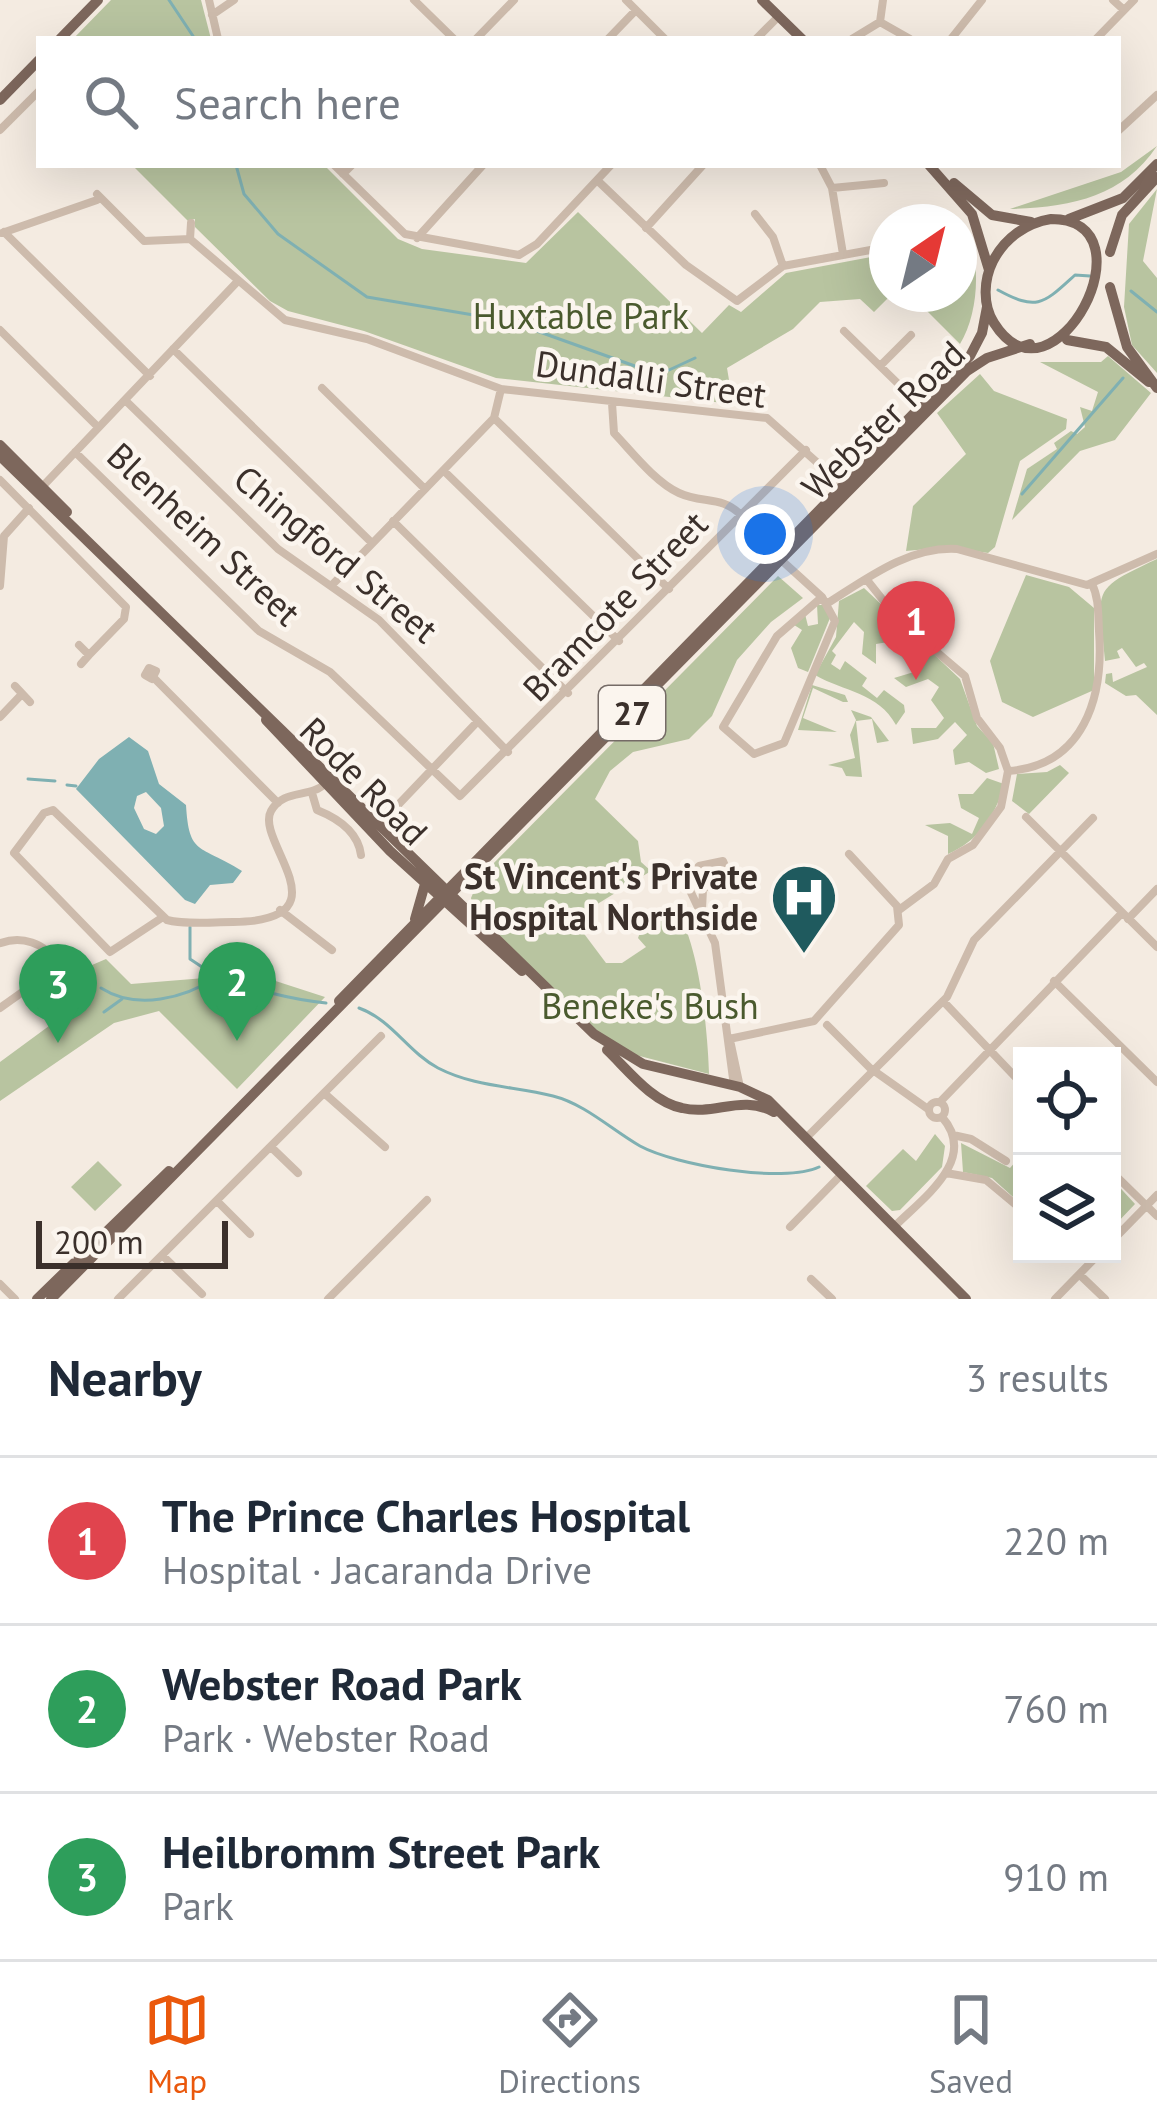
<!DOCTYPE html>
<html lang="en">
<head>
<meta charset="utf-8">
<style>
  :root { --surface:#fff; --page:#f6f6f7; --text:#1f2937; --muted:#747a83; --line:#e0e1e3; --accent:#ea580c }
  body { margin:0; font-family:"PT Sans",sans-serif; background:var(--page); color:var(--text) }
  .controls { position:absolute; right:36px; bottom:36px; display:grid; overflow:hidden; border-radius:0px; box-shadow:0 12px 48px #0002 }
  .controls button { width:108px; height:108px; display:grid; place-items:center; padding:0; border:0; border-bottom:3px solid var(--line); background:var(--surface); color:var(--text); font:60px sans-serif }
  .compass { position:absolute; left:869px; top:204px; width:108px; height:108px; border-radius:50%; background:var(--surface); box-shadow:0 12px 48px #0002; rotate:35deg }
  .scale { position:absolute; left:36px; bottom:30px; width:192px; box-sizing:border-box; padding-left:12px; border:6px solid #3b302b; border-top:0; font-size:33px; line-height:42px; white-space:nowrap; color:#3b302b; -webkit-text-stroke:9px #fbf5ee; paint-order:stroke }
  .you { position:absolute; left:765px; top:534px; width:42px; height:42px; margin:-30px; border:9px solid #fff; border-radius:50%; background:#1a73e8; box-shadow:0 0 0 18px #1a73e833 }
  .badge { display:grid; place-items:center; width:78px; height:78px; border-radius:50%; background:var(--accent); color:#fff; font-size:39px; font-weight:700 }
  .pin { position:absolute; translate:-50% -99px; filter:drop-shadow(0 3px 6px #0008) }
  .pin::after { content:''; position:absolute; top:63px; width:42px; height:36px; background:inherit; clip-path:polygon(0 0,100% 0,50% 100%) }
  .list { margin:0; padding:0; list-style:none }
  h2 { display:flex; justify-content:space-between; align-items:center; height:156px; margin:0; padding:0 48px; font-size:51px }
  h2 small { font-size:39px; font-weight:400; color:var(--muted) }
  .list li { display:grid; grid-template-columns:78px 1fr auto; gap:36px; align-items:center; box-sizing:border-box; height:168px; padding:0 48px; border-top:3px solid var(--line) }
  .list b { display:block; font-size:45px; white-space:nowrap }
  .list p { margin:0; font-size:39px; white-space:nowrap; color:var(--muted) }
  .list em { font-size:39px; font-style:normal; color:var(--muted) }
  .icon { flex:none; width:66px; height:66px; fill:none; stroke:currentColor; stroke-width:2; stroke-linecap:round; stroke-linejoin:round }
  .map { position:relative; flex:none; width:1157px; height:1299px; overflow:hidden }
  .search { position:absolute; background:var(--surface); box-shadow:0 12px 48px #0002; left:36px; right:36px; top:36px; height:132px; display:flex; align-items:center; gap:30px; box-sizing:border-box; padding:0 42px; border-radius:0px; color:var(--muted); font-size:45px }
  .sheet { height:660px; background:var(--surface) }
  nav { display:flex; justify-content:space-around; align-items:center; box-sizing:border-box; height:168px; border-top:3px solid var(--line); background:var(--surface); font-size:33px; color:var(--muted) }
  nav a { display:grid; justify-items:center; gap:6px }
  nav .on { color:var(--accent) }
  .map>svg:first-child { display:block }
  .green { fill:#b8c4a0 }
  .water { fill:#7fb0b2; fill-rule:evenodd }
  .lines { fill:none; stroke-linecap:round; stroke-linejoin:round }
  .stream { stroke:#7fb0b2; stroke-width:3 }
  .minor { stroke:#cdbbac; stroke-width:8 }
  .major { stroke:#7d675c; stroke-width:10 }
  .labels { text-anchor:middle; stroke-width:9; stroke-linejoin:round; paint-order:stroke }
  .shield { fill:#fbf5ee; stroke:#756b66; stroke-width:3 }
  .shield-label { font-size:33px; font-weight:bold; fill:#3b302b }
  .park-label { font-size:36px; fill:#4a5a2e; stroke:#fbf5ee }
  .street-label { font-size:36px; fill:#3b302b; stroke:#fbf5ee }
  .poi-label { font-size:36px; font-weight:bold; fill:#3b302b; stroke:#fbf5ee; text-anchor:end }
</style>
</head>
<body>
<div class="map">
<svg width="1157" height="1299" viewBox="0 0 1157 1299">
  <rect width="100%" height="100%" fill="#f4ebe1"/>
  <path class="green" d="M111,0H201L211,39H73Z
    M1157,146C1122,198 1070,207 1010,209L1121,172Z
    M132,165H324L398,239L422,249L526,263L578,212L702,333L729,305L741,312L786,273L887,254V294H959L962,221C982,254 980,311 960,344L911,295L889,297L874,312L860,299L820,302L793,329L727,368L733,404L496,378L364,331L288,311L270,301L195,227V219L188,221Z
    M1157,189L1143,261L1157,278V373L1132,345L1124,307L1129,224Z
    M1108,356L1151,393L1115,440L1080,451L1012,520L1027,469L1057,449L1054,443L1071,431L1077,434L1085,427L1080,407L1092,411L1098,392L1040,362H1101Z
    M980,374L994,391L1067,419L1066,429L1020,461L995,547L988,553L949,547L906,551L913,506L966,454L937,413Z
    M1157,559V715L1136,695L1126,696L1105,683L1106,674L1112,673L1113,682L1147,667L1144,663L1136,667L1122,648L1117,651L1120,658L1105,661C1099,589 1088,591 1157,559Z
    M1026,575L1069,587L1094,608V690L1033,717L1002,702L990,661Z
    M778,576L803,598L771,622L737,660L712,716L689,739L633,752L610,771L595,799L638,841L641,862L651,871L573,919L606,963H622L646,947L638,938L644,922L671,904C699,931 708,1035 709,1074L628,1053L588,1025L474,912L471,898L480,877Z
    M864,588L960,679L977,726L993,743L999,769L986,773L969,762L955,765L953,750L967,735L955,722L938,739L913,744L911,728H936L944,718L931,700L939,687L928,679L906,687L894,678L914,672L912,660H905L888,642L876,644V664L862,654L864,632L854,622L832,651L836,655L831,664L840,670L845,661L867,678L862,686L877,698L884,690L904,705L905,712L896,725C878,692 844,692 815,675L836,637L839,601Z
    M817,605H824L830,618L808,672L798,668L791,648L802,630L791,623L805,614L808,626L818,624Z
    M812,685L845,695L848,702H843L813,688L803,718L837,732L798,730Z
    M851,710L871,717L889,741L877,743L872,719L856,721L862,777L846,776L842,768L828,765L855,758L850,735L856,720Z
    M1060,765L1069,773L1029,814L1012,801L1017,774L1047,772Z
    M987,778L1004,784C996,816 978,841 948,854V836L925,825L950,823L972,834L979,818L961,808L958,794H973Z
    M106,959L131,984L254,974L325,997L237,1089L159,1011L114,1023L0,1101V1062L83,1001L58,979L62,972L71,974Z
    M935,1134L945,1146L942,1167L900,1210L892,1211L866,1186L903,1149L916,1161Z
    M961,1143L1010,1168L1017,1160L1022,1164V1205L992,1178L963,1172Z
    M98,1161L122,1185L95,1211L71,1187Z
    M1112,1179L1135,1204L1116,1224L1112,1223Z"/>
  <path class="water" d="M129,737L148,751L159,784L186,805C189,856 199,844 242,871L233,883L210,885L195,904L185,900L76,789L99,759ZM146,792L161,808L164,826L156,834L144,829L134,808L137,796Z"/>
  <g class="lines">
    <path class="stream" d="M169,0L195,39
      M236,165L244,194L278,234L367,297L509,321L646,370H669L695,358
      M998,290C1038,312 1044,303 1075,275L1090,276
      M1131,291L1157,312
      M1022,494L1123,378
      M28,779L55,781
      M67,785L76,786
      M190,927V959L217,977
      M101,988C137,1011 185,998 217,977C255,989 286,999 326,1003
      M359,1008C392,1020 408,1052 438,1068C475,1087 513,1086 553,1096C585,1104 612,1130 640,1146C675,1165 784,1184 819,1167
      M104,1012L122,999"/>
    <path class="minor" d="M209,0L218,39
      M414,0L454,39
      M626,0L665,39
      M1113,0L1124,10
      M212,15L234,0
      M880,22L883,0
      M476,39L514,0
      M608,39L636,10
      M756,39L779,16
      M852,39L880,22L910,39
      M951,39L982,0
      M1096,39L1134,0
      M0,130L39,91
      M1118,131L1157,95
      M334,165L405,234L519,255L537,244L611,165
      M820,165L832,188L843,254
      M343,174L352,165
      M598,181L686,265L737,301L783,266L887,247
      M832,188L884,183
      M97,194L144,241L190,239
      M755,214L773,237L783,266
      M646,228L703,165
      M4,232L150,376
      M2,233L97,200
      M417,238L483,165
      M190,239L285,320L367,339L501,389L767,418L847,489
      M190,239L191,223
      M0,330L98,427
      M844,331L921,406
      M173,349L372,543
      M880,366L911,335
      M322,388L425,489
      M126,401L278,549L379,620L508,752
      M612,403L614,433C632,452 655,482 679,493C703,504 722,495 742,516
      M494,418L669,589
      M75,452L259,631L330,672L460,796L806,450
      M444,471L619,641
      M0,480L126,607L124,619L89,655
      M42,487L237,282
      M393,521L568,693
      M779,558L822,597L835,621L784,743L754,754L723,727L777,636L822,597
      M867,580L898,619L965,676L977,718L1000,748L1008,771L1001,807L973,845L948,859L934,884L899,910
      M0,586L4,536L29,508
      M331,586L494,418L501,389
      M828,603C866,579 909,546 957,549L1087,585L1157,554
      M79,645L89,655L81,664
      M149,668L156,671L152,679L145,675Z
      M154,678L278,803
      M15,686L30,702
      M0,717L22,694
      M1008,771C1084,766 1104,697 1099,631C1098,614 1099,598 1092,584
      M312,793L317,810C337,818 358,831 361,855
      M1026,817L1157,947
      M377,827L478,721
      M702,909L703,889L729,876L723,861L699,866L685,880L715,943L734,1086
      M280,910L332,950
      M163,917L110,952L14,853L44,813L53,810L167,920C188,925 211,922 233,922C350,921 254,841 271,811C284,788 310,799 326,783
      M1128,919L1157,889
      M1054,981L1157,1082
      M943,1001L1022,1084
      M0,1008L45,976L54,963C47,942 20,936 1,943
      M827,1025L870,1068L928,1109
      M729,1039L814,1021L899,925L897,906L849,854
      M730,1040L740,1087
      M324,1093L385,1147
      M929 1110a8 8 0 1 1 16 0a8 8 0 1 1-16 0Z
      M940,1102L1122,913
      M953,1135L971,1139L1006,1161
      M806,1138L947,997L974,940L1093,818
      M271,1147L298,1173
      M1112,1172L1157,1216
      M946,1173L986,1180L1022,1210
      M217,1201L250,1234
      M895,1226C923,1198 979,1159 942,1117
      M790,1227L841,1175
      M1112,1241L1157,1195
      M162,1255L202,1294
      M1080,1275L1105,1299
      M811,1279L832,1299
      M0,1284L15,1299
      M118,1299L381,1036
      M328,1299L427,1200
      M1055,1299L1099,1254"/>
    <path class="major" d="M762,0L802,39
      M60,39L98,0
      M0,100L39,60
      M929,165L972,214L989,270
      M954,183L992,215L1031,222
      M1051,219C1157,219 1053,417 994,323C982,304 984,279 993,261C1005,238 1026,223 1051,219Z
      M1069,219L1123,198L1157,164
      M1110,252L1122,215L1157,177
      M1110,287L1127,347L1157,388
      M1067,340L1106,347L1149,382
      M0,445L67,512
      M0,456L594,1034L643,1064L740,1087L768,1100L966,1299
      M266,720L390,851L522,971
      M415,919L425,884
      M339,1001L970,356L982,333L987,307
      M607,1050C628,1070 652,1102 682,1108C715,1116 741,1094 774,1112
      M37,1299L169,1171
      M51,1299C356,991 661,681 967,371L987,358L1030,344"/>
  </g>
  <defs>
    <symbol id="hospital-pin" viewBox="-11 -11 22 30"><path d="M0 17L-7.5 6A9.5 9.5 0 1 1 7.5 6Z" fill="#1f5a5e" stroke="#fbf5ee"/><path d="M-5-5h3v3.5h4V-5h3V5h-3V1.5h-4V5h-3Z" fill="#fff"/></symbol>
  </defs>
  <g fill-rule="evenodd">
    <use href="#hospital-pin" x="766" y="859" width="76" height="104"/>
  </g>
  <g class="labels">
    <rect class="shield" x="599" y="686" width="66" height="54" rx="9"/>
    <g class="shield-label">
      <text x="632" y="725">27</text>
    </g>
    <g class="park-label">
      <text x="581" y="329">Huxtable Park</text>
      <text x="650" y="1019">Beneke's Bush</text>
    </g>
    <g class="street-label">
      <text transform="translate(651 379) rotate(8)" y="13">Dundalli Street</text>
      <text transform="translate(883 420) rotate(-44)" y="13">Webster Road</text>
      <text transform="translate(204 534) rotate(43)" y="13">Blenheim Street</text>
      <text transform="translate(336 554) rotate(40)" y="13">Chingford Street</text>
      <text transform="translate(615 606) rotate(-46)" y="13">Bramcote Street</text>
      <text transform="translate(364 781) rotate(45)" y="13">Rode Road</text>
    </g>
    <g class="poi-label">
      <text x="758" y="889">St Vincent's Private<tspan x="758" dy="41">Hospital Northside</tspan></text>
    </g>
  </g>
</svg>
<div class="controls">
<button><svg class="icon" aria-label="locate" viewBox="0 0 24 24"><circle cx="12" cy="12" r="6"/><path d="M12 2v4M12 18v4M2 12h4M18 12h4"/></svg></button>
<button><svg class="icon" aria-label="layers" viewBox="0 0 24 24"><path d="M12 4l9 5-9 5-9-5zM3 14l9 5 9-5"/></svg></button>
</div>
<svg class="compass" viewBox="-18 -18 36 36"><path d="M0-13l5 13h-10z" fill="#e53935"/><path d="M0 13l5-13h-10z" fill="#747a83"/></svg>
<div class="scale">200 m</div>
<div class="you"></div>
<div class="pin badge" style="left:916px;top:680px;background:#e0444e">1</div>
<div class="pin badge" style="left:237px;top:1041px;background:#2e9e5b">2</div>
<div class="pin badge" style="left:58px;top:1043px;background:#2e9e5b">3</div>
<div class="search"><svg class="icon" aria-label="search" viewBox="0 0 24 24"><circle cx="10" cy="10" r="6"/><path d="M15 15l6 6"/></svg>Search here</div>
</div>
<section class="sheet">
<h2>Nearby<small>3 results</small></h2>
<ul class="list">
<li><span class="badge" style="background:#e0444e">1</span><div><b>The Prince Charles Hospital</b><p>Hospital · Jacaranda Drive</p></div><em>220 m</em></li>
<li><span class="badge" style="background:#2e9e5b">2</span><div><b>Webster Road Park</b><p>Park · Webster Road</p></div><em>760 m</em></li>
<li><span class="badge" style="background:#2e9e5b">3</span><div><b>Heilbromm Street Park</b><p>Park</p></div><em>910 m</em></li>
</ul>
</section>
<nav>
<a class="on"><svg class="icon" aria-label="map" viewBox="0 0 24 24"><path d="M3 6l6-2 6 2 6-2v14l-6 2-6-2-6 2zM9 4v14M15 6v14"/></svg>Map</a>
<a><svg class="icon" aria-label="directions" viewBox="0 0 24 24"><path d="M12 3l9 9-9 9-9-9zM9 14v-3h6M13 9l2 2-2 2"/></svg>Directions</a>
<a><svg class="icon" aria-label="saved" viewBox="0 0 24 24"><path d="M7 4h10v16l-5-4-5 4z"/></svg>Saved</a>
</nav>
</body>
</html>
